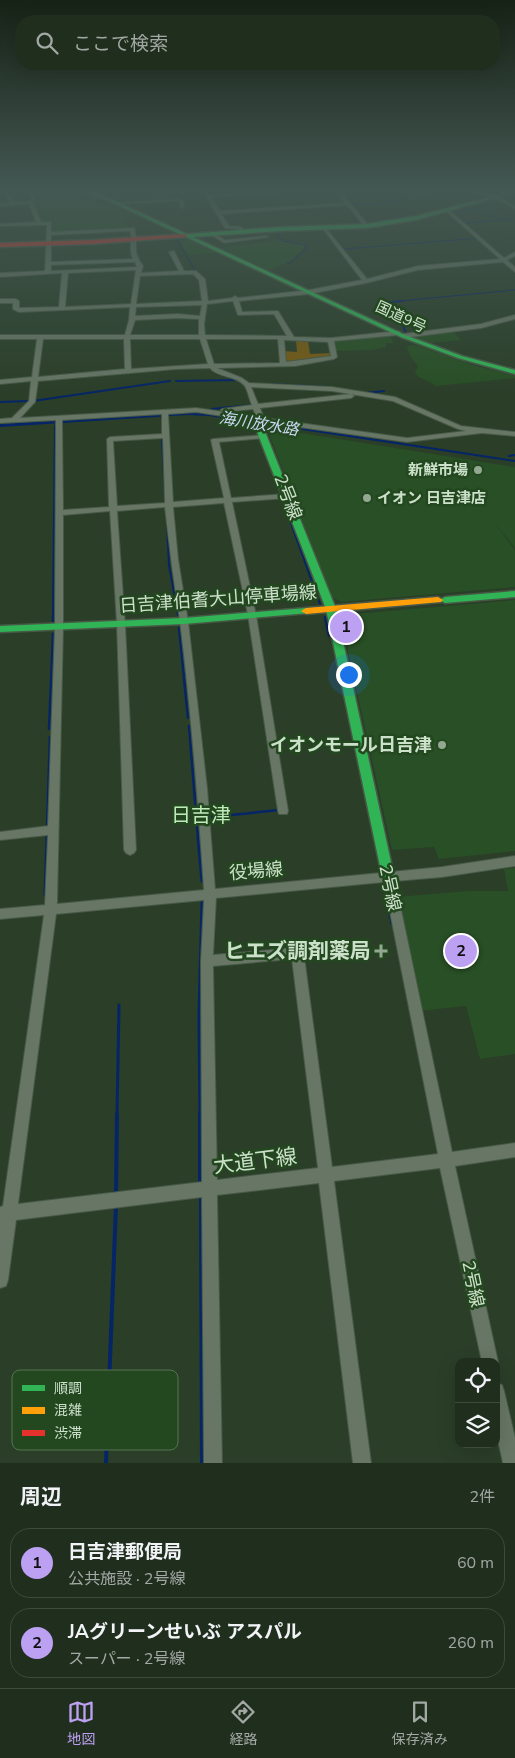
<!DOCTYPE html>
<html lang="ja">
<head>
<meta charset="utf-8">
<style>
  :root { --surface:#202e1e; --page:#2d3a2b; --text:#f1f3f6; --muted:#a2a8a4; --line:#3d4a3c; --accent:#bca0f2 }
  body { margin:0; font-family:"Nunito Sans","Noto Sans JP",sans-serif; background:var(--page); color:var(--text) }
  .controls { position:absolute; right:15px; bottom:15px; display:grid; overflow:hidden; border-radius:10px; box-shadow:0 5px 20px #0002 }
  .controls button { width:45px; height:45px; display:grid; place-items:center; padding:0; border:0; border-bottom:1px solid var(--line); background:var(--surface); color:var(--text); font:25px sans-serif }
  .you { position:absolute; left:348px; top:674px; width:18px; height:18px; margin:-12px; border:4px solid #fff; border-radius:50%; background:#1a73e8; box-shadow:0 0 0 8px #1a73e833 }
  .badge { display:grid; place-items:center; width:32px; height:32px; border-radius:50%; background:var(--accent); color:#111; font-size:16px; font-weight:700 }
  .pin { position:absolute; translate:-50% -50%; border:2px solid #fff; box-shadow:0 1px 5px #0006 }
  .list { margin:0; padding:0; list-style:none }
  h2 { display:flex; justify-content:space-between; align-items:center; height:65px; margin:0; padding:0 20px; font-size:21px }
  h2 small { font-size:16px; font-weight:400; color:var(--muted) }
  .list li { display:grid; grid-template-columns:32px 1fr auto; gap:15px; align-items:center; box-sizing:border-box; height:70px; margin:0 10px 10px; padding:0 10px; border:1px solid var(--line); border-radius:20px }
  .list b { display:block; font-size:19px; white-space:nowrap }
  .list p { margin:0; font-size:16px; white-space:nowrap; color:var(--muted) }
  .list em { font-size:16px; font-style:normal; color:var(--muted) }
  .icon { flex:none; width:28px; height:28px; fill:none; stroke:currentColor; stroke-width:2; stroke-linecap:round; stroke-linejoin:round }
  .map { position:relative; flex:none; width:515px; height:1463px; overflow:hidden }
  .search { position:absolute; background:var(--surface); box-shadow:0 5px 20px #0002; left:15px; right:15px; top:15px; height:55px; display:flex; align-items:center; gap:12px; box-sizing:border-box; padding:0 18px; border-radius:20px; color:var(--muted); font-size:19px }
  .sheet { height:225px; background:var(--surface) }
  nav { display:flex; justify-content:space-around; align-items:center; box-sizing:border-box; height:70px; border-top:1px solid var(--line); background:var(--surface); font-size:14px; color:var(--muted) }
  nav a { display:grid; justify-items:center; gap:2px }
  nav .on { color:var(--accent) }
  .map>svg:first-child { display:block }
  .built { fill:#284f25 }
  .green { fill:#765b12 }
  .water { fill:#052567 }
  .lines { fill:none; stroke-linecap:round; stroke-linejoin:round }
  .stream-far4 { stroke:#052567; stroke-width:1 }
  .stream-far3 { stroke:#052567; stroke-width:2 }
  .stream-far2 { stroke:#052567; stroke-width:2.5 }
  .stream-far1 { stroke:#052567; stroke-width:3 }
  .stream { stroke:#052567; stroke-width:4 }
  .street-casing { stroke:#475946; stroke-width:2 }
  .fast-casing { stroke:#475946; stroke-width:3 }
  .slow-casing { stroke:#475946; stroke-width:3 }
  .jam-casing { stroke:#475946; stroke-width:3 }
  .street { fill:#677665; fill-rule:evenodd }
  .fast { fill:#30b455; fill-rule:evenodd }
  .slow { fill:#ff9f0a; fill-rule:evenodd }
  .jam { fill:#e5322d; fill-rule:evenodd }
  .poi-dot { fill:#93a891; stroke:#23471f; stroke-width:2 }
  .labels { text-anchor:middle; stroke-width:5; stroke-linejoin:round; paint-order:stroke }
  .far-street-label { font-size:15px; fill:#cce1ca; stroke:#23471f }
  .far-poi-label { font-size:15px; font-weight:bold; fill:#cce1ca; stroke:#23471f; text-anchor:end }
  .far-water-label { font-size:16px; font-style:italic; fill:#cad8f2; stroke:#23471f }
  .street-label { font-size:18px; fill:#cce1ca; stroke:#23471f }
  .poi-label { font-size:18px; font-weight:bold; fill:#cce1ca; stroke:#23471f; text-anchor:end }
  .quarter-label { font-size:20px; fill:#bee9b9; stroke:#23471f }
  .near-poi-label { font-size:21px; font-weight:bold; fill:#cce1ca; stroke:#23471f; text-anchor:end }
  .near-street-label { font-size:21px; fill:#cce1ca; stroke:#23471f }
  .key { fill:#23471f; stroke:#567552; stroke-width:1 }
  .key-label { font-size:14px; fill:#cce1ca }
</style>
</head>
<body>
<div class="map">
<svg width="515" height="1463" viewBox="0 0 515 1463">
  <rect width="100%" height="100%" fill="#2a3e28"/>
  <path class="built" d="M31,190H65L105,205L118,206L140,217L124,219L130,228L51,233L52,223H40L33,202L36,201Z
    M178,239L189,240L218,253L186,255Z
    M280,240L302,243L305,247L289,262L269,270L222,248Z
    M452,330L461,340L430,343L413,336Z
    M390,335L393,343H386V347L372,350L335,351V342L336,340Z
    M416,345L473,365L515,376V378L437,386L419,377L415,373L418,366L410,356L407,346Z
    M270,428L515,467V548L493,521L515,550V587L342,602L332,597L267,429Z
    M515,600V851L439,859L434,847L392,850L346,642L360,641L354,614Z
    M515,868V1054L480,1059L466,1006L419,1011L396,897L467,891H508L504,869Z"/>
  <path class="green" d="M296,340L308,341L310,354L332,353V356L285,362L284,351L297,352Z"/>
  <path class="water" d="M200,412L515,460V462L209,416L187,415L0,427V424Z"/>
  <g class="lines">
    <path class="stream-far4" d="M251,193L284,190
      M28,203L31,210
      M349,203C375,207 406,201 430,190
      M503,203L472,208L503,220
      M450,213L476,210
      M274,231L282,241L306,245V249L290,263H287
      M329,231L344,249L481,238
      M177,239L195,271
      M159,240L168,239
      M500,254L465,223L514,219
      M390,302L515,290"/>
    <path class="stream-far3" d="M403,301L379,303L395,322L401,321L407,335
      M176,381L239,380
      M271,384L330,387
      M365,393L384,391
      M33,401L170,381
      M0,402L29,401
      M212,409L252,405
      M162,423V435
      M494,430L515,432
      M162,437L164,476
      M509,456L515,455
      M164,479L165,497
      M286,509L320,604
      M167,520L169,565L178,615
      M53,617L55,426"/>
    <path class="stream-far2" d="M325,617L329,635
      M53,621V616
      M179,628L188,718
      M189,726L198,838
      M49,729L53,634
      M212,817L279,810
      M47,828L50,737
      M47,838V834"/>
    <path class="stream-far1" d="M198,837L202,881
      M384,884L392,924
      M45,895L47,837
      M117,1115L119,1005
      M200,1115L199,1015L202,902"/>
    <path class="stream" d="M198,1183H200V1114
      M113,1193H116L117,1114
      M201,1195L202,1463
      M106,1463L116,1205"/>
    <defs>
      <path id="street" d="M5,190H9L14,202L30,201L32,200L28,190H32L36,200L33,202L41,222H51V232L134,228C140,245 130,248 143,266L141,273L179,271L169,252L174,251L184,271H196L205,279L208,301L232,298L235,296L238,298L309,290L362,280L323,229L325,227L367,279L418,266L500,259L446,211L448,209L504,258L515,252V256L507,260L515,267V272L503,262L418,270L366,283L309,294L239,301L242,312L278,311L294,337L331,338L398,331L401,333L398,335L334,341L337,357L334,359L295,366L217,368L242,378L249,383L332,387L395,397L461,426L515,432V436L482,433L407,442L263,422L258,425L255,423L256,421L196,412L168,414L173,502L224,498L211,440L213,439L264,435L267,437L266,438L219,442L231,498L287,494L291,496L287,498L232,502L256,615L288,811L287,814H279L278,811L248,615L224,503L173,507L178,559L188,621L207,788L215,889L442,867L515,856V866L442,877L395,881L452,1152L515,1143V1157L455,1166L498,1362L496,1367V1362H482L440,1168L334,1181L371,1463H353L319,1183L217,1195L222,1463H204L202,1197L16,1220L8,1280L6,1286L0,1288V1207L3,1206L44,915L0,919V909L45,905L48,835L0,840V832L48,826L55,627L56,420L0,423V419L12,418L29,401L31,381L0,384V380L32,377L37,339H0V335H125L129,320L130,307L19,312L13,309V303H0V299H16L19,301V308L59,307L62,273L0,277V273L45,271L47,225L0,226V224L36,222L29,204L0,206V204L10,203ZM130,231C133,242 128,248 133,259L51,262V235ZM135,262L137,267L51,271V265ZM136,270L131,304L65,307L68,273ZM193,274L199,280L202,301L136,304L140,276ZM233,301L238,315L274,314L287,336L205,335L204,324L207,304ZM202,305L200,316L178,314L135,316L136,307ZM178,318L199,319V335H130L135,320ZM43,339H124L125,369L38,377ZM130,339H200L208,364L131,369ZM206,339H278L280,363L214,364ZM284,340L328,342L331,356L286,362ZM210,368C218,378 235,375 244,385C248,390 249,399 252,405L222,409L221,410L224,412L196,408L20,418L35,402L38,381L176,369ZM251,387L332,391L393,401L458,429L466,431L407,438L264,418L260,408L351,398L354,396L351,394L258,404ZM253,409L257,417L224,412ZM162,414V434L110,437L107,439L109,507L63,510L62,420ZM163,438L165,503L117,506L113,441ZM165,507C169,545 174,583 180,621C191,710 198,800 204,890L57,904L63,627V515L110,511L117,624L124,850L126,853L130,855L134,853L136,850L125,624L117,511ZM384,882L438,1154L332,1167L304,956L302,952L293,948L213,955L216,898ZM204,900L201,961L202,1182L18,1204L56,914ZM292,959L318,1168L217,1180L213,966Z
        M75,190H81L96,197H104L95,199Z
        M202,190H206L209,195L294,190L211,197L220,211L345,203L334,190H339L369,226L365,227L347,205L221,214L229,226L241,227L246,233L244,234L238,229L225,228Z
        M466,190H474L495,196L507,190H513L500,197L515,206V209L499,200Z
        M178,199L184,201V208H180V202L178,201L117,204L115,203Z
        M215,234L225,240L266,236L268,237L224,243L213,236Z
        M515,315V319L481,328L403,338L400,336L403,334L481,324Z
        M496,1383L502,1385L504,1391L515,1438V1463H503L496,1431Z"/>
      <path id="fast" d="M85,190H91L187,234L281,227L367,224L416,216L495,196V198L416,220L367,228L281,231L193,237L405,335L462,356L515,370V374L458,358L401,337Z
        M255,422L262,424L336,609L394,876L393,880L388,881L383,880L382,876L326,609L254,424Z
        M515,591V597L445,603L440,600L445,597Z
        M306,608L309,609L311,611L309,613L184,624L0,632V626L184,618Z"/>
      <path id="slow" d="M438,597L443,600L441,602L306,614L301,611L306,608Z"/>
      <path id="jam" d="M185,234L187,237L93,244L0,247V243L93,240Z"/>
    </defs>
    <use href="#street" class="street-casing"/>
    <use href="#fast" class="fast-casing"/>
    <use href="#slow" class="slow-casing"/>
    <use href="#jam" class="jam-casing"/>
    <use href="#street" class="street"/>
    <use href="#fast" class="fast"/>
    <use href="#slow" class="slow"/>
    <use href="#jam" class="jam"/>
  </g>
  <linearGradient id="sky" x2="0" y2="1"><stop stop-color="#172216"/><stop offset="0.48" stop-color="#445853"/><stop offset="1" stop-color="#445853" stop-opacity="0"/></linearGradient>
  <rect width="515" height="395" fill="url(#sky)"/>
  <g class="poi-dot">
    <circle cx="478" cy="470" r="5"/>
    <circle cx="367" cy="498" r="5"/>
    <circle cx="442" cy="745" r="5"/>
    <path d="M378.5 943.5h5v5h5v5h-5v5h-5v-5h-5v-5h5z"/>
  </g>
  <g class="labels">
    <g class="far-street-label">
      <text transform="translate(401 317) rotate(25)" y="5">国道9号</text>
    </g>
    <g class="far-poi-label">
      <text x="468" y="475">新鮮市場</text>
      <text x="377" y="503" text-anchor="start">イオン 日吉津店</text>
    </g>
    <g class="far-water-label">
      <text transform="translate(259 423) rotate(9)" y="6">海川放水路</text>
    </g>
    <g class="street-label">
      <text transform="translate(288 497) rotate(69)" y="6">2号線</text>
      <text transform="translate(218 599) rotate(-4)" y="6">日吉津伯耆大山停車場線</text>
      <text transform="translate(256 871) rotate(-5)" y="6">役場線</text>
      <text transform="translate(390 888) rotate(78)" y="6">2号線</text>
      <text transform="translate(473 1284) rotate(78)" y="6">2号線</text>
    </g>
    <g class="poi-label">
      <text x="432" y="751">イオンモール日吉津</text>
    </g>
    <g class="quarter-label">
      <text x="201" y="822">日吉津</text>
    </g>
    <g class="near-poi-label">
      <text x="371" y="958">ヒエズ調剤薬局</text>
    </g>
    <g class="near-street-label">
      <text transform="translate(255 1161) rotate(-7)" y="7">大道下線</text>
    </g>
  </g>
  <rect x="12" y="1370" width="166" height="80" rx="8" class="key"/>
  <rect x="22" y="1385" width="23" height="6" fill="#30b455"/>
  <rect x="22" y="1407" width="23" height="7" fill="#ff9f0a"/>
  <rect x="22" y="1430" width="23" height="6" fill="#e5322d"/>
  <g class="key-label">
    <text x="54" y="1393">順調</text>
    <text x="54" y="1415">混雑</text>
    <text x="54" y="1438">渋滞</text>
  </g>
</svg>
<div class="controls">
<button><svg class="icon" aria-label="locate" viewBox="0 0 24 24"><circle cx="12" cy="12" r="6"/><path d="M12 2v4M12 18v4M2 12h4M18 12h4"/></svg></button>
<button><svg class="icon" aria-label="layers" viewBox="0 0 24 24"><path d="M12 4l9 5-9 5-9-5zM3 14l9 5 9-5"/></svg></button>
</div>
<div class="you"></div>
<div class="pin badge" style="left:346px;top:627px">1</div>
<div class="pin badge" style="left:461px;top:951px">2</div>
<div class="search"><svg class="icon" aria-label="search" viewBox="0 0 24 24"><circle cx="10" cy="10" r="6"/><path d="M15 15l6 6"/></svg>ここで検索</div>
</div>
<section class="sheet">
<h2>周辺<small>2件</small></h2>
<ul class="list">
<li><span class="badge">1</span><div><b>日吉津郵便局</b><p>公共施設 · 2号線</p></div><em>60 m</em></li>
<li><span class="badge">2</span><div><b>JAグリーンせいぶ アスパル</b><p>スーパー · 2号線</p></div><em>260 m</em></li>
</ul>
</section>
<nav>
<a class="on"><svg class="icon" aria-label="map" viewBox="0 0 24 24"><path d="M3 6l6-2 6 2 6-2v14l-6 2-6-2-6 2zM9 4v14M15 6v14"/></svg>地図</a>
<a><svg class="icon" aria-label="directions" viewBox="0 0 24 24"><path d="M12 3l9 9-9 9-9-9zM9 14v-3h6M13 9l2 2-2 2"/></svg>経路</a>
<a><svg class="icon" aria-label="saved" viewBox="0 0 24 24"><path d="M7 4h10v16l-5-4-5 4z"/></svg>保存済み</a>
</nav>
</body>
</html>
